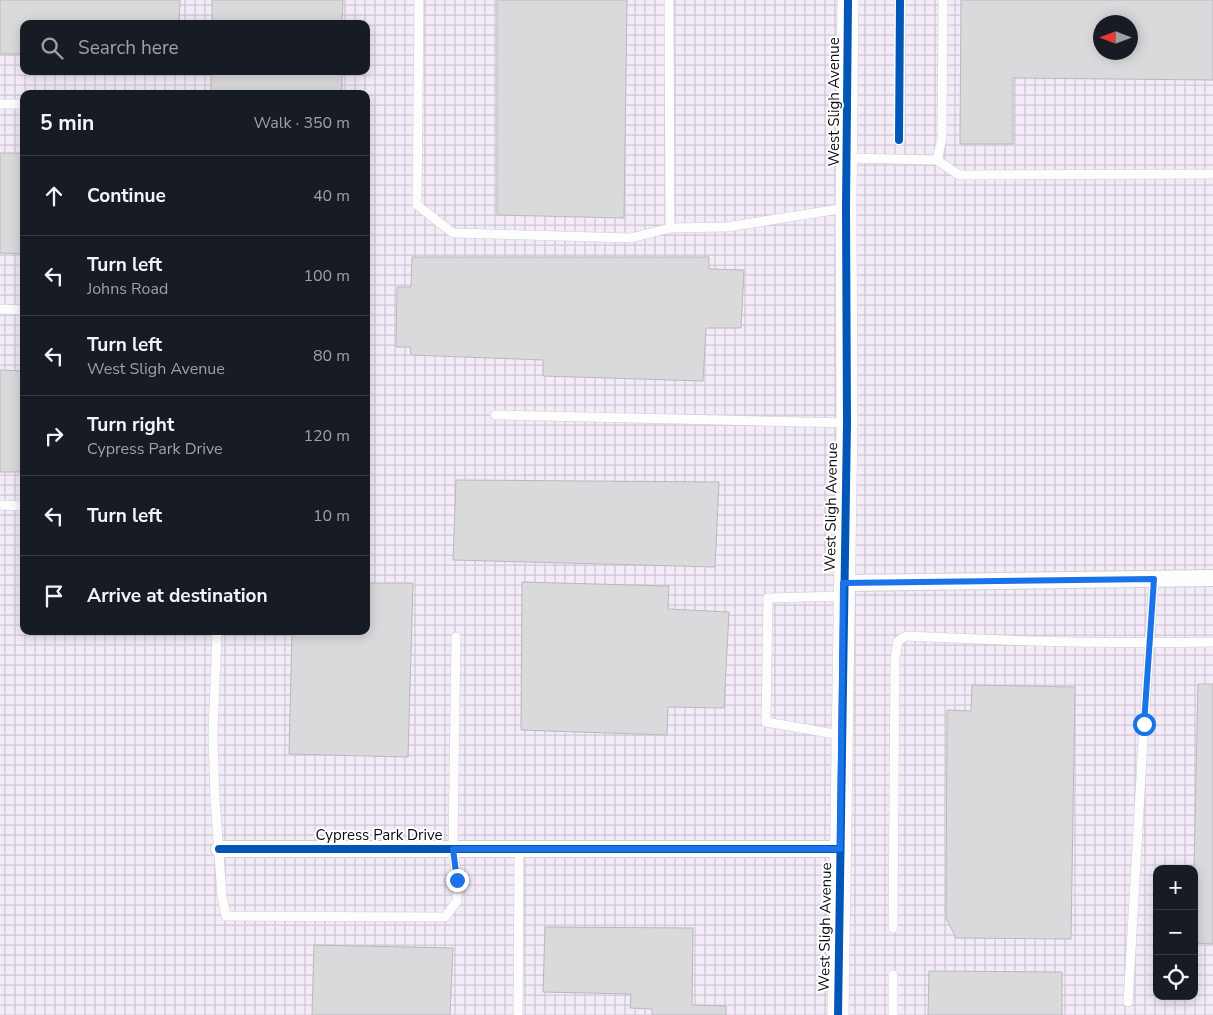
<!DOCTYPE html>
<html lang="en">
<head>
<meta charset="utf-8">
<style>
  :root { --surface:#171b24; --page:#20242c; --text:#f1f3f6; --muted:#9ea1a6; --line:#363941 }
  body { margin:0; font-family:"Nunito Sans",sans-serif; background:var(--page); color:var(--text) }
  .controls { position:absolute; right:15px; bottom:15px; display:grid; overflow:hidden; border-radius:10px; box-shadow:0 2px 12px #0003 }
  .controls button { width:45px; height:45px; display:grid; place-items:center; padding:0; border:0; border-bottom:1px solid var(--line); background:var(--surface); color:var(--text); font:25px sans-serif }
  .compass { position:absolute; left:1093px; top:15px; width:45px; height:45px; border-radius:50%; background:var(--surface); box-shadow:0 2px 12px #0003; rotate:270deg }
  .stop { position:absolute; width:15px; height:15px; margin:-11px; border:4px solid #1a73e8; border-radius:50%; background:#fff }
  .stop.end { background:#1a73e8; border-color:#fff; box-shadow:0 1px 5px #0008 }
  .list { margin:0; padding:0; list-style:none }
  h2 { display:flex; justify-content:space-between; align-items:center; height:65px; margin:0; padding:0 20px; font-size:21px }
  h2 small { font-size:16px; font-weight:400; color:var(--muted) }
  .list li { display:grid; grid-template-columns:32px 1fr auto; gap:15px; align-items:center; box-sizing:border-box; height:80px; padding:0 20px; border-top:1px solid var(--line) }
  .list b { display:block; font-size:19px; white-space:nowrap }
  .list p { margin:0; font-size:16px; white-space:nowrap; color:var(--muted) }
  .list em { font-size:16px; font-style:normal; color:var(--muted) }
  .icon { flex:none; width:28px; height:28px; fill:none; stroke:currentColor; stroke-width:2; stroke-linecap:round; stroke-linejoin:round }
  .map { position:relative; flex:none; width:1213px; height:1015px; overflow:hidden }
  .search { position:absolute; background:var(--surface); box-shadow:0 2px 12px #0003; left:20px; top:20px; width:350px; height:55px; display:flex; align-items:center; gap:12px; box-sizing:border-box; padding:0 18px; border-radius:10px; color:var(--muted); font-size:19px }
  .panel { position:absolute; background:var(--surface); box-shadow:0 2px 12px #0003; left:20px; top:90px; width:350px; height:545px; border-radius:10px }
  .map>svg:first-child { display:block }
  .industrial { fill:url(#industrial-grid); fill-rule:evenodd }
  .building { fill:#dadadd; stroke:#b8b9bc; fill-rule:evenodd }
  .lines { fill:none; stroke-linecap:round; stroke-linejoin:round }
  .service-casing { stroke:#d0d0d3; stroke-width:10 }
  .minor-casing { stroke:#d0d0d3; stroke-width:18 }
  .tertiary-casing { stroke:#d0d0d3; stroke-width:22 }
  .service { stroke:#fdfdfe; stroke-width:9 }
  .minor { stroke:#fdfdfe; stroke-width:16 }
  .tertiary { stroke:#fdfdfe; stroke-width:21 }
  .cycleway-casing { stroke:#fff; stroke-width:11 }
  .cycleway { stroke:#0057b8; stroke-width:8 }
  .route { stroke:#1a73e8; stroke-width:6 }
  .labels { text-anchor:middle; stroke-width:4; stroke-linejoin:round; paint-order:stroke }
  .street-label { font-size:15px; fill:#0b0b0e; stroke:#fff }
</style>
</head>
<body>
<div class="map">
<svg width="1213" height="1015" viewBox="0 0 1213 1015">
  <defs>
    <pattern id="industrial-grid" width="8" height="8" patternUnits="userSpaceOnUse" patternTransform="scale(1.25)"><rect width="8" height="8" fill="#f3ebf7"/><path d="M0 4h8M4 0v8" fill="none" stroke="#cfc8d3"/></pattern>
  </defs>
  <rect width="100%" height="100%" fill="#f4f4f8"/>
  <path class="industrial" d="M0,0H1213V1015H0ZM1100,22H1130V52H1100ZM24,24H366V71H24ZM24,94H366V631H24ZM1157,869H1194V996H1157Z"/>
  <path class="building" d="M0,0H180L179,24H24V54H0Z
    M212,0H343L342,24H212Z
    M497,0H627L624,218L497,215Z
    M961,0H1213V80L1013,78V144H960ZM1100,22H1130V52H1100Z
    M211,71H342V94H211Z
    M0,153H24V254L0,253Z
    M412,257H709V269L744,270L741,328H706L703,381L543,376V360L411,355L410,347H396L397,287H411Z
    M0,370L24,371V472H0Z
    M456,480L719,482L715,567L453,560Z
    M522,582L669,586L668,609L729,612L724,708L668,707L667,735L521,730Z
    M366,583H413L408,757L289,754L292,631H366Z
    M1198,684H1213V944L1194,943V869Z
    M972,685L1075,687L1071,939L956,938L946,918L947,710L971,711Z
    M545,927L693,928L692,1005L726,1006V1015H652V1009L630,1008L631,994L543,992Z
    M314,945L453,948L450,1015H312Z
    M929,971L1062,972V1015H928Z"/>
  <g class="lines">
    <defs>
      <path id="service" d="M419,0L417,205L453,233L631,238L670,228
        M669,0L670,228L727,227L846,208
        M0,104H24
        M847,158L937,160L942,138L943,0
        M937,160L959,175L1213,174
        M0,309L24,310
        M495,415L847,423
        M0,505L24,506
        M217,633L213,734L215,799L222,896L226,916L445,917L457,901V880L453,849L456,637
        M841,735L766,722L768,598L843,596
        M893,928L895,659L898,641L906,636C1008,641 1110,644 1213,642
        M893,975V1015
        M1128,1002L1144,724L1154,579
        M518,1015L519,849"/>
      <path id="minor" d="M843,583L1213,578
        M219,849H840"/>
      <path id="tertiary" d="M838,1015L847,423L846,208L848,0"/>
    </defs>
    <use href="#service" class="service-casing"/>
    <use href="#minor" class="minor-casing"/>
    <use href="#tertiary" class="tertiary-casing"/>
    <use href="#service" class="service"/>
    <use href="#minor" class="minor"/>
    <use href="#tertiary" class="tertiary"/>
    <defs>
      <path id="cycleway" d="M899,140L900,0
        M219,849H840
        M838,1015L847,423L846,208L848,0"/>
    </defs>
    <use href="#cycleway" class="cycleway-casing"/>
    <use href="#cycleway" class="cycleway"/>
  </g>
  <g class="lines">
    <path class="route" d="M457,880L453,849H840L843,583L1154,579L1144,724"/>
  </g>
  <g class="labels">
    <g class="street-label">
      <text transform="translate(834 102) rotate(-90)" y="5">West Sligh Avenue</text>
      <text transform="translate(831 507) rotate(-89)" y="5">West Sligh Avenue</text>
      <text x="379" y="840">Cypress Park Drive</text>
      <text transform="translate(825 927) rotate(-89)" y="5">West Sligh Avenue</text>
    </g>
  </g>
</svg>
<div class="controls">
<button>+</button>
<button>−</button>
<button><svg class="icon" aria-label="locate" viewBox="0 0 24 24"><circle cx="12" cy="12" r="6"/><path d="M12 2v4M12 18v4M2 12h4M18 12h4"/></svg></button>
</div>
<svg class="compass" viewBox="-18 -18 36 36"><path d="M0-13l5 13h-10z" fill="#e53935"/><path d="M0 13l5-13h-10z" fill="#9ea1a6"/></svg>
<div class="stop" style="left:1144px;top:724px"></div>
<div class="stop end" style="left:457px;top:880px"></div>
<div class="search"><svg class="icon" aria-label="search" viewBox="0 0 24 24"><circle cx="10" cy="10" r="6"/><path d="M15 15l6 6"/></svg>Search here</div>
<section class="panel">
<h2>5 min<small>Walk · 350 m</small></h2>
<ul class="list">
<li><svg class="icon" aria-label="ahead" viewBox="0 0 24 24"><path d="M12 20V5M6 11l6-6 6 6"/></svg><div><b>Continue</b></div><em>40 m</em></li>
<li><svg class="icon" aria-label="left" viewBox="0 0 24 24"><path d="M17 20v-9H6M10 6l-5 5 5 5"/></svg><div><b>Turn left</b><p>Johns Road</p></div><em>100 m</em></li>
<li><svg class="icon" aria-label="left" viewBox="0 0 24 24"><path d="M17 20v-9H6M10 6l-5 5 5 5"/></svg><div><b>Turn left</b><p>West Sligh Avenue</p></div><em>80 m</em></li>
<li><svg class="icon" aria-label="right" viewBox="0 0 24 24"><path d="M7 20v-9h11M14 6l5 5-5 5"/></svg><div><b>Turn right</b><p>Cypress Park Drive</p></div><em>120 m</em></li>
<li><svg class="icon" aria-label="left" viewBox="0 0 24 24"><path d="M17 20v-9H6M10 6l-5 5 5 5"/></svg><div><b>Turn left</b></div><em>10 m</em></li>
<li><svg class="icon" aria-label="arrive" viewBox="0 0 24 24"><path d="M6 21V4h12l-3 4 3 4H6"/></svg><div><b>Arrive at destination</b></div></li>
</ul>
</section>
</div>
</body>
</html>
